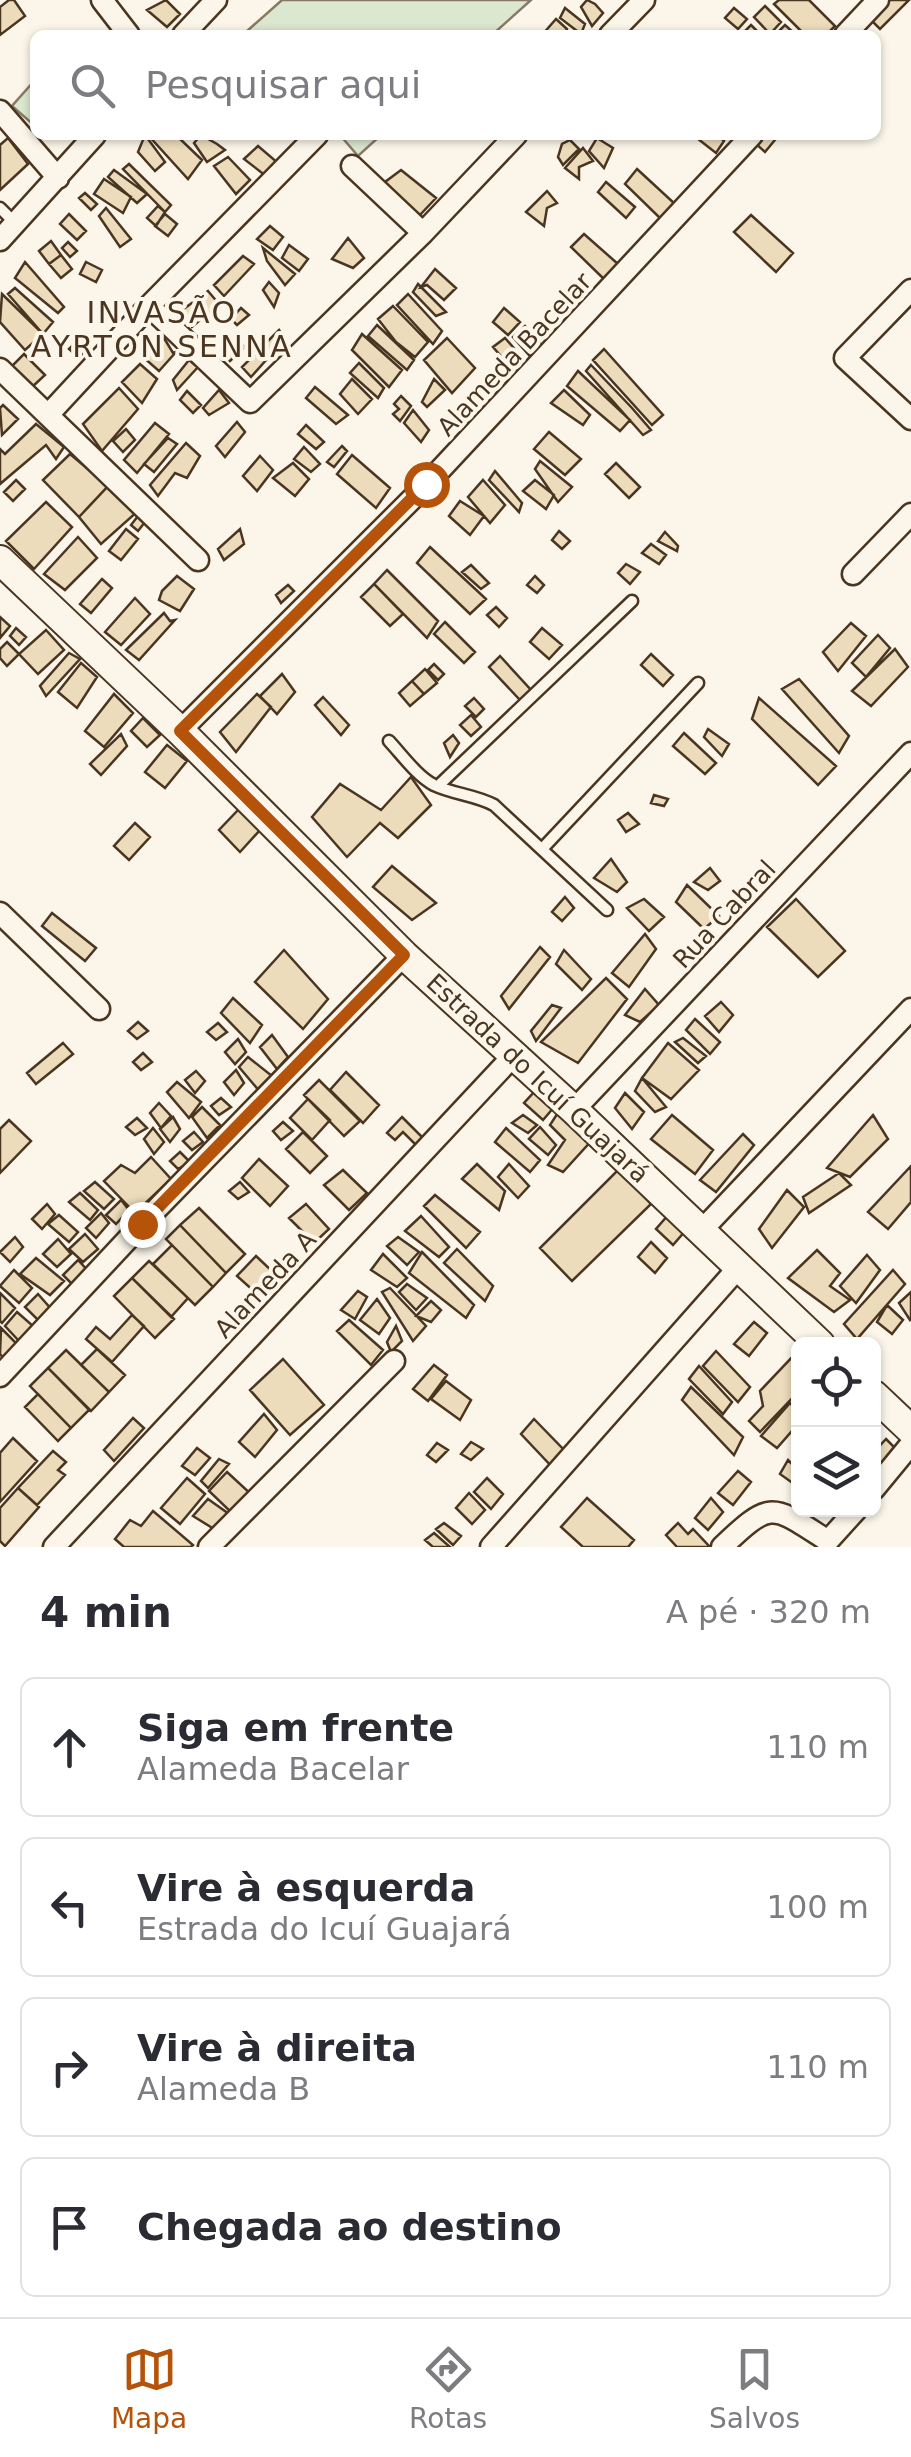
<!DOCTYPE html>
<html lang="pt">
<head>
<meta charset="utf-8">
<style>
  :root { --surface:#fff; --page:#f7f7f7; --text:#2b2b33; --muted:#7c7c81; --line:#e1e1e2; --accent:#b45309 }
  body { margin:0; font-family:"DejaVu Sans",sans-serif; background:var(--page); color:var(--text) }
  .controls { position:absolute; right:30px; bottom:30px; display:grid; overflow:hidden; border-radius:15px; box-shadow:0 2px 8px #0004 }
  .controls button { width:90px; height:90px; display:grid; place-items:center; padding:0; border:0; border-bottom:2px solid var(--line); background:var(--surface); color:var(--text); font:50px sans-serif }
  .stop { position:absolute; width:30px; height:30px; margin:-22px; border:8px solid #b45309; border-radius:50%; background:#fff }
  .stop.end { background:#b45309; border-color:#fff; box-shadow:0 2px 10px #0008 }
  .list { margin:0; padding:0; list-style:none }
  h2 { display:flex; justify-content:space-between; align-items:center; height:130px; margin:0; padding:0 40px; font-size:42px }
  h2 small { font-size:32px; font-weight:400; color:var(--muted) }
  .list li { display:grid; grid-template-columns:65px 1fr auto; gap:30px; align-items:center; box-sizing:border-box; height:140px; margin:0 20px 20px; padding:0 20px; border:2px solid var(--line); border-radius:15px }
  .list b { display:block; font-size:38px; white-space:nowrap }
  .list p { margin:0; font-size:32px; white-space:nowrap; color:var(--muted) }
  .list em { font-size:32px; font-style:normal; color:var(--muted) }
  .icon { flex:none; width:55px; height:55px; fill:none; stroke:currentColor; stroke-width:2; stroke-linecap:round; stroke-linejoin:round }
  .map { position:relative; flex:none; width:911px; height:1547px; overflow:hidden }
  .search { position:absolute; background:var(--surface); box-shadow:0 2px 8px #0004; left:30px; right:30px; top:30px; height:110px; display:flex; align-items:center; gap:25px; box-sizing:border-box; padding:0 35px; border-radius:15px; color:var(--muted); font-size:38px }
  .sheet { height:770px; background:var(--surface) }
  nav { display:flex; justify-content:space-around; align-items:center; box-sizing:border-box; height:140px; border-top:2px solid var(--line); background:var(--surface); font-size:28px; color:var(--muted) }
  nav a { display:grid; justify-items:center; gap:5px }
  nav .on { color:var(--accent) }
  .map>svg:first-child { display:block }
  .green { fill:#dce7d0; stroke:#887966; stroke-width:2.5 }
  .building { fill:#ecdcbc; stroke:#4a3520; stroke-width:2.5 }
  .lines { fill:none; stroke-linecap:round; stroke-linejoin:round }
  .lane-casing { stroke:#4a3520; stroke-width:15 }
  .street-casing { stroke:#4a3520; stroke-width:25 }
  .secondary-casing { stroke:#4a3520; stroke-width:32 }
  .lane { stroke:#fbf6e9; stroke-width:10 }
  .street { stroke:#fbf6e9; stroke-width:20 }
  .secondary { stroke:#fbf6e9; stroke-width:28 }
  .route { stroke:#b45309; stroke-width:12 }
  .labels { text-anchor:middle; stroke-width:8; stroke-linejoin:round; paint-order:stroke }
  .street-label { font-size:25px; fill:#4a3520; stroke:#fbf6e9 }
  .quarter-label { font-size:30px; letter-spacing:2.5px; fill:#4a3520; stroke:#fbf6e9 }
</style>
</head>
<body>
<div class="map">
<svg width="911" height="1547" viewBox="0 0 911 1547">
  <rect width="100%" height="100%" fill="#fbf6e9"/>
  <path class="green" d="M282,0H531L492,35H251L247,31Z
    M35,80V126L12,106Z
    M340,135H381L358,156Z"/>
  <path class="building" d="M9,0H14L25,16L0,35V7Z
    M166,0L180,14L167,27L147,10Z
    M587,0L595,4L603,13L592,26L581,7Z
    M779,0H809L835,26L826,35H805L774,4Z
    M886,0H909L880,29L869,18Z
    M765,6L781,22L770,34L754,17Z
    M565,8L585,24L581,34L560,18Z
    M734,8L747,19L738,29L725,18Z
    M556,19L567,29L563,35H542Z
    M751,25L761,35H741Z
    M785,25L796,35H775Z
    M145,135L165,162L155,171L138,152Z
    M148,135H176L202,160L188,179Z
    M201,135L217,144L225,150L207,162L194,143Z
    M693,135H718L724,141L716,153Z
    M760,135H779L765,152L754,142Z
    M8,138L28,164L0,190V145Z
    M597,138L613,148L604,168L589,151Z
    M570,140L579,149L563,165L558,157L562,144Z
    M258,146L278,163L266,176L244,159Z
    M583,148L593,161L579,167V179L565,168Z
    M228,157L250,180L236,194L214,166Z
    M129,164L171,205L165,212L123,169Z
    M637,169L675,204L664,222L625,184Z
    M114,170L147,194L137,203L108,177Z
    M401,170L436,198L418,217L385,182Z
    M104,179L131,197L123,213L94,194Z
    M606,182L635,207L626,218L598,192Z
    M547,191L557,203L547,208L544,226L526,212Z
    M85,193L97,204L91,210L79,198Z
    M158,206L165,212L156,226L147,218Z
    M106,208L131,239L120,247L99,216Z
    M69,214L86,231L77,240L60,224Z
    M165,214L177,224L168,236L155,226Z
    M751,215L793,253L776,272L734,232Z
    M270,226L283,237L273,250L257,239Z
    M584,234L618,264L606,281L571,247Z
    M348,238L364,258L353,268L332,259Z
    M51,241L61,255L49,264L39,251Z
    M68,242L77,251L70,257L62,248Z
    M289,245L308,259L299,271L282,258Z
    M263,248L295,274L285,285L267,261Z
    M61,255L72,269L61,278L49,264Z
    M243,256L254,264L224,296L214,285Z
    M25,262L64,307L58,313L15,278Z
    M86,262L102,270L96,282L80,274Z
    M435,269L456,288L444,300L427,285L421,287Z
    M269,282L279,293L274,307L263,290Z
    M418,284L446,312L436,316L413,292Z
    M15,288L53,322L43,334L8,294Z
    M208,291L219,304L192,327L181,311Z
    M2,294L43,334L25,350L0,322Z
    M408,294L442,331L433,344L397,305Z
    M393,306L428,342L415,357L396,342L378,319Z
    M241,308L249,315L237,325L231,319Z
    M504,308L520,322L508,335L493,322Z
    M377,325L414,360L407,370L368,336Z
    M525,326L546,350L535,362L513,337Z
    M279,330L285,339L251,377L242,367Z
    M362,334L402,370L389,387L352,350Z
    M164,338L173,353L176,352L159,371L143,357Z
    M234,338L245,347L230,361L221,351Z
    M447,338L475,368L452,393L424,360Z
    M505,338L528,364L518,376L493,347Z
    M77,341L86,349L79,358L69,349Z
    M604,349L663,415L652,425L593,360Z
    M24,354L45,375L31,388L11,367Z
    M189,360L198,367L177,390L173,380Z
    M359,363L384,388L378,398L350,373Z
    M140,364L157,379L142,403L122,382Z
    M591,365L632,408L651,430L643,435L586,371Z
    M578,371L630,420L620,431L567,386Z
    M352,379L372,399L358,414L340,394Z
    M434,379L445,390L427,407L422,402Z
    M315,387L348,415L336,424L306,398Z
    M119,388L138,409L102,451L83,424Z
    M219,390L229,403L209,415L203,408Z
    M564,390L590,415L583,425L551,403Z
    M187,391L201,405L193,413L180,400Z
    M401,396L411,406L400,421L393,414L399,409L394,404Z
    M3,405L18,419L2,435L0,408Z
    M413,410L429,430L421,442L404,423Z
    M237,422L245,432L225,457L216,446Z
    M155,423L169,434L137,473L124,460Z
    M36,424L64,447L56,459L46,445L0,484V449L5,454Z
    M306,425L324,442L316,449L298,434Z
    M126,429L135,440L123,452L113,441Z
    M549,432L581,459L565,475L534,449Z
    M168,438L177,444L154,472L144,464Z
    M186,443L200,456L187,478L175,473L158,496L150,485Z
    M342,446L347,451L334,467L327,462Z
    M304,447L320,464L311,472L294,459Z
    M70,454L108,486L79,517L43,480Z
    M352,455L390,488L376,508L337,474Z
    M260,456L273,470L257,491L243,476Z
    M540,461L572,487L558,502L535,469Z
    M293,463L309,479L295,496L273,478Z
    M616,463L640,487L629,498L605,474Z
    M495,471L522,503L519,512L489,480Z
    M16,480L25,489L13,501L4,492Z
    M483,480L505,505L490,523L468,497Z
    M535,480L554,495L546,509L523,491Z
    M112,482L138,511L101,544L79,517Z
    M460,501L484,516L470,535L449,516Z
    M46,502L72,527L34,569L6,541Z
    M138,516L145,522L138,531L131,525Z
    M126,529L138,539L121,560L109,551Z
    M240,529L244,544L224,560L218,549Z
    M559,531L570,541L562,549L552,540Z
    M665,532L678,546L677,551L658,541Z
    M78,537L97,558L65,590L44,574Z
    M651,544L666,555L659,564L642,553Z
    M430,547L486,599L470,614L417,563Z
    M626,564L640,572L630,584L618,573Z
    M471,565L489,583L481,589L462,572Z
    M387,570L438,621L427,638L374,584Z
    M177,576L194,589L180,611L159,600L162,591Z
    M535,576L544,585L537,593L527,585Z
    M102,579L112,588L91,613L80,604Z
    M374,584L403,614L390,626L361,597Z
    M288,585L294,591L281,603L276,595Z
    M135,598L150,614L121,645L105,632Z
    M496,607L507,618L499,627L487,615Z
    M164,613L170,621L175,620L139,660L126,650Z
    M0,617L10,626L0,638Z
    M445,622L475,652L464,663L434,634Z
    M851,623L866,636L838,671L823,652Z
    M16,628L26,637L19,645L10,636Z
    M542,628L562,645L549,659L530,642Z
    M46,630L64,650L38,674L19,654Z
    M878,635L890,648L866,677L852,663Z
    M7,642L19,654L7,666L0,658V649Z
    M895,649L908,667L871,706L852,691Z
    M69,653L80,659L46,696L40,686Z
    M651,654L673,675L663,686L641,665Z
    M500,656L531,690L520,700L489,667Z
    M81,663L97,677L77,708L58,692Z
    M434,664L444,674L438,680L428,670Z
    M425,669L437,683L424,694L412,681Z
    M282,674L295,692L277,714L260,696Z
    M799,679L849,736L839,753L782,689Z
    M412,681L424,694L410,706L399,693Z
    M114,694L133,713L104,747L85,731Z
    M257,694L271,707L236,752L220,732Z
    M323,697L349,725L341,735L315,705Z
    M474,698L484,709L476,717L465,706Z
    M759,698L836,766L818,785L752,719Z
    M471,715L481,727L471,736L460,725Z
    M143,718L160,735L147,747L131,731Z
    M708,729L729,744L722,756L704,737Z
    M684,733L716,763L705,774L673,746Z
    M121,734L127,746L101,775L90,764Z
    M453,735L459,743L450,757L444,743Z
    M167,745L187,761L165,788L145,772Z
    M411,777L431,805L398,838L380,823L347,857L312,817L340,784L381,810Z
    M654,795L668,799L664,806L651,803Z
    M240,808L261,829L240,852L219,830Z
    M628,813L639,824L626,832L618,820Z
    M135,823L150,837L129,860L114,846Z
    M611,859L627,882L617,892L594,878Z
    M392,866L436,903L412,920L373,887Z
    M710,868L720,881L708,890L694,882Z
    M687,885L719,916L704,929L676,902Z
    M565,897L574,908L562,921L552,912Z
    M644,899L664,917L649,931L627,908Z
    M796,899L845,951L818,977L767,927Z
    M52,913L96,948L85,961L42,926Z
    M645,934L656,949L629,987L612,973Z
    M540,947L550,957L509,1009L501,996Z
    M284,950L328,999L303,1029L255,982Z
    M564,950L591,979L582,990L556,964Z
    M606,978L627,999L578,1063L541,1042Z
    M645,989L659,1005L640,1022L625,1015Z
    M233,998L262,1025L250,1043L221,1013Z
    M721,1002L733,1015L719,1032L705,1016Z
    M552,1005L561,1008L536,1041L531,1031Z
    M695,1019L720,1042L710,1054L686,1030Z
    M138,1022L148,1031L137,1039L128,1031Z
    M218,1023L227,1032L216,1040L207,1032Z
    M272,1035L288,1057L277,1069L260,1047Z
    M683,1038L706,1056L698,1063L675,1042Z
    M238,1039L246,1052L235,1064L225,1052Z
    M63,1043L73,1054L36,1084L27,1073Z
    M668,1043L699,1070L671,1099L642,1078Z
    M143,1053L152,1062L141,1070L133,1062Z
    M248,1057L272,1076L261,1093L239,1067Z
    M236,1070L244,1083L234,1095L224,1082Z
    M196,1071L205,1081L195,1093L185,1080Z
    M346,1072L379,1105L363,1123L330,1090Z
    M642,1078L666,1107L655,1112L635,1091Z
    M319,1080L360,1121L344,1136L304,1095Z
    M177,1082L201,1102L189,1118L167,1092Z
    M536,1090L555,1106L543,1120L524,1103Z
    M625,1093L644,1112L632,1129L615,1108Z
    M221,1098L231,1107L219,1115L211,1106Z
    M308,1099L330,1120L312,1140L290,1118Z
    M159,1103L171,1116L161,1128L150,1113Z
    M202,1107L220,1125L207,1138L192,1117Z
    M561,1108L593,1139L563,1172L548,1165L565,1140L550,1125Z
    M523,1115L537,1125L528,1133L512,1123Z
    M672,1115L713,1150L695,1174L651,1139Z
    M873,1115L888,1139L850,1177L827,1168Z
    M173,1117L180,1129L170,1142L160,1129Z
    M402,1117L425,1140L418,1147L403,1132L395,1140L387,1133Z
    M137,1118L147,1128L135,1135L126,1127Z
    M9,1120L31,1141L0,1173V1129Z
    M283,1122L293,1131L281,1140L273,1131Z
    M540,1127L556,1145L548,1155L529,1139Z
    M153,1128L164,1142L154,1154L144,1139Z
    M506,1128L540,1160L530,1172L495,1142Z
    M194,1132L203,1142L192,1150L183,1141Z
    M303,1132L327,1156L310,1173L286,1149Z
    M743,1134L754,1145L716,1192L700,1180Z
    M180,1152L190,1162L178,1169L170,1161Z
    M151,1157L171,1179L135,1213L104,1181L121,1165L135,1173Z
    M259,1159L288,1186L270,1206L242,1178Z
    M477,1164L505,1191L499,1210L462,1179Z
    M509,1164L529,1186L518,1198L498,1177Z
    M911,1166V1202L888,1229L868,1212Z
    M343,1170L367,1193L349,1210L324,1185Z
    M618,1170L651,1204L572,1281L540,1248Z
    M839,1173L851,1185L809,1213L803,1197Z
    M95,1182L114,1199L104,1209L84,1191Z
    M240,1182L249,1192L238,1199L229,1191Z
    M787,1190L804,1207L772,1248L759,1229Z
    M80,1193L98,1210L90,1220L69,1202Z
    M435,1195L480,1232L466,1248L424,1206Z
    M121,1200L129,1210L116,1224L106,1215Z
    M47,1204L55,1214L42,1229L32,1219Z
    M306,1204L329,1229L314,1243L289,1218Z
    M199,1208L245,1254L226,1273L180,1225Z
    M101,1213L109,1223L96,1238L86,1228Z
    M669,1214L686,1230L673,1245L656,1229Z
    M59,1215L78,1232L69,1242L48,1224Z
    M421,1216L449,1247L439,1257L405,1231Z
    M180,1225L226,1273L213,1287L166,1239Z
    M85,1234L98,1249L83,1262L69,1249Z
    M15,1237L23,1247L10,1262L0,1252Z
    M398,1237L419,1252L407,1265L387,1246Z
    M58,1239L71,1254L57,1267L43,1254Z
    M651,1242L667,1258L655,1273L638,1257Z
    M172,1245L213,1287L195,1305L153,1264Z
    M457,1249L493,1286L485,1301L444,1263Z
    M817,1250L840,1273L830,1286L850,1300L834,1312L788,1278Z
    M422,1252L474,1305L466,1318L409,1273Z
    M383,1254L407,1278L397,1287L371,1270Z
    M867,1255L880,1270L856,1303L840,1286Z
    M256,1256L274,1273L256,1293L237,1276Z
    M36,1258L64,1281L50,1295L20,1274Z
    M78,1260L92,1275L77,1289L63,1275Z
    M149,1261L188,1298L171,1317L132,1278Z
    M14,1270L32,1288L19,1303L0,1286Z
    M893,1270L905,1284L857,1339L844,1324Z
    M132,1278L174,1319L155,1338L114,1296Z
    M407,1284L427,1298L416,1310L399,1292Z
    M390,1288L426,1326L413,1341L382,1292Z
    M358,1291L367,1297L355,1319L341,1310Z
    M911,1292V1319L910,1320L899,1303Z
    M0,1293L15,1308L2,1323L0,1321Z
    M38,1294L52,1310L40,1322L25,1307Z
    M377,1299L390,1318L379,1334L360,1320Z
    M431,1301L441,1310L431,1322L416,1316Z
    M887,1305L903,1320L892,1334L877,1322Z
    M17,1312L33,1326L19,1341L5,1326Z
    M132,1315L144,1326L112,1362L86,1339L96,1327L110,1339Z
    M349,1320L383,1350L371,1365L337,1331Z
    M754,1322L767,1333L749,1356L734,1344Z
    M396,1326L402,1341L391,1352L387,1342Z
    M1,1328L18,1345L6,1361L0,1354Z
    M97,1349L125,1375L109,1392L81,1365Z
    M66,1350L109,1392L91,1411L48,1368Z
    M716,1351L750,1387L738,1402L703,1366Z
    M798,1351V1392L760,1432L749,1421L763,1406L760,1391Z
    M283,1359L324,1405L290,1435L250,1390Z
    M434,1365L447,1375L428,1401L413,1389Z
    M699,1366L732,1402L723,1414L689,1379Z
    M48,1368L89,1410L71,1428L30,1386Z
    M446,1381L471,1400L460,1420L431,1399Z
    M691,1387L743,1437L734,1455L682,1400Z
    M38,1394L71,1428L58,1441L25,1407Z
    M790,1403L798,1412V1424L777,1448L761,1436Z
    M264,1414L277,1430L255,1457L239,1442Z
    M133,1418L144,1428L114,1461L104,1450Z
    M534,1419L568,1454L554,1469L521,1434Z
    M13,1438L37,1461L0,1502V1453Z
    M886,1439L900,1453L874,1483V1452Z
    M471,1442L483,1449L471,1460L461,1454Z
    M437,1443L448,1450L436,1462L427,1455Z
    M197,1448L210,1458L195,1475L182,1466Z
    M53,1451L66,1462L58,1470L65,1475L37,1505L18,1488Z
    M219,1459L229,1464L208,1488L201,1481Z
    M788,1460L798,1470L794,1484L780,1474Z
    M738,1471L751,1482L733,1505L718,1493Z
    M227,1472L252,1495L234,1515L209,1491Z
    M187,1478L205,1494L180,1524L161,1508Z
    M487,1478L503,1494L491,1509L474,1492Z
    M18,1488L39,1507L5,1546L0,1541V1508Z
    M469,1493L485,1510L472,1524L456,1508Z
    M587,1498L634,1540L628,1547H583L561,1527Z
    M711,1498L723,1512L708,1530L695,1518Z
    M208,1499L229,1514L214,1529L193,1516Z
    M153,1511L193,1545L191,1547H124L115,1539L130,1520L141,1526Z
    M444,1523L461,1536L453,1545L436,1529Z
    M678,1523L688,1534L693,1529L710,1547H677L666,1535Z
    M434,1533L450,1547H433L425,1540Z"/>
  <g class="lines">
    <defs>
      <path id="lane" d="M0,208L15,223
        M389,741C402,755 417,776 434,785C453,794 475,795 494,805L607,910
        M438,786L632,601
        M543,848L698,683"/>
      <path id="street" d="M102,0L129,35
        M183,35L216,0
        M610,35L644,0
        M845,35L878,0
        M0,111L58,178
        M352,166L423,233
        M0,240L95,135
        M911,290L845,358L911,419
        M149,306L250,402L423,233L516,135
        M0,369L198,560
        M48,415L149,306L317,135
        M853,574L911,514
        M180,731L426,485L752,135
        M0,913L99,1009
        M574,1110L911,753
        M702,1230L911,1009
        M0,1376L142,1224L404,955
        M874,1489L911,1444
        M54,1547L514,1055
        M209,1547L394,1361
        M491,1547L738,1268
        M722,1547C772,1499 772,1505 828,1541L856,1510"/>
      <path id="secondary" d="M0,560L180,731L404,955L574,1110L820,1344
        M874,1395L911,1430"/>
    </defs>
    <use href="#lane" class="lane-casing"/>
    <use href="#street" class="street-casing"/>
    <use href="#secondary" class="secondary-casing"/>
    <use href="#lane" class="lane"/>
    <use href="#street" class="street"/>
    <use href="#secondary" class="secondary"/>
  </g>
  <g class="lines">
    <path class="route" d="M142,1224L404,955L180,731L426,484"/>
  </g>
  <g class="labels">
    <g class="street-label">
      <text transform="translate(514 354) rotate(-47)" y="9">Alameda Bacelar</text>
      <text transform="translate(724 914) rotate(-47)" y="9">Rua Cabral</text>
      <text transform="translate(538 1078) rotate(43)" y="9">Estrada do Icuí Guajará</text>
      <text transform="translate(265 1284) rotate(-47)" y="9">Alameda A</text>
    </g>
    <g class="quarter-label">
      <text x="162" y="323">INVASÃO<tspan x="162" dy="34">AYRTON SENNA</tspan></text>
    </g>
  </g>
</svg>
<div class="controls">
<button><svg class="icon" aria-label="locate" viewBox="0 0 24 24"><circle cx="12" cy="12" r="6"/><path d="M12 2v4M12 18v4M2 12h4M18 12h4"/></svg></button>
<button><svg class="icon" aria-label="layers" viewBox="0 0 24 24"><path d="M12 4l9 5-9 5-9-5zM3 14l9 5 9-5"/></svg></button>
</div>
<div class="stop" style="left:426px;top:484px"></div>
<div class="stop end" style="left:142px;top:1224px"></div>
<div class="search"><svg class="icon" aria-label="search" viewBox="0 0 24 24"><circle cx="10" cy="10" r="6"/><path d="M15 15l6 6"/></svg>Pesquisar aqui</div>
</div>
<section class="sheet">
<h2>4 min<small>A pé · 320 m</small></h2>
<ul class="list">
<li><svg class="icon" aria-label="ahead" viewBox="0 0 24 24"><path d="M12 20V5M6 11l6-6 6 6"/></svg><div><b>Siga em frente</b><p>Alameda Bacelar</p></div><em>110 m</em></li>
<li><svg class="icon" aria-label="left" viewBox="0 0 24 24"><path d="M17 20v-9H6M10 6l-5 5 5 5"/></svg><div><b>Vire à esquerda</b><p>Estrada do Icuí Guajará</p></div><em>100 m</em></li>
<li><svg class="icon" aria-label="right" viewBox="0 0 24 24"><path d="M7 20v-9h11M14 6l5 5-5 5"/></svg><div><b>Vire à direita</b><p>Alameda B</p></div><em>110 m</em></li>
<li><svg class="icon" aria-label="arrive" viewBox="0 0 24 24"><path d="M6 21V4h12l-3 4 3 4H6"/></svg><div><b>Chegada ao destino</b></div></li>
</ul>
</section>
<nav>
<a class="on"><svg class="icon" aria-label="map" viewBox="0 0 24 24"><path d="M3 6l6-2 6 2 6-2v14l-6 2-6-2-6 2zM9 4v14M15 6v14"/></svg>Mapa</a>
<a><svg class="icon" aria-label="directions" viewBox="0 0 24 24"><path d="M12 3l9 9-9 9-9-9zM9 14v-3h6M13 9l2 2-2 2"/></svg>Rotas</a>
<a><svg class="icon" aria-label="saved" viewBox="0 0 24 24"><path d="M7 4h10v16l-5-4-5 4z"/></svg>Salvos</a>
</nav>
</body>
</html>
